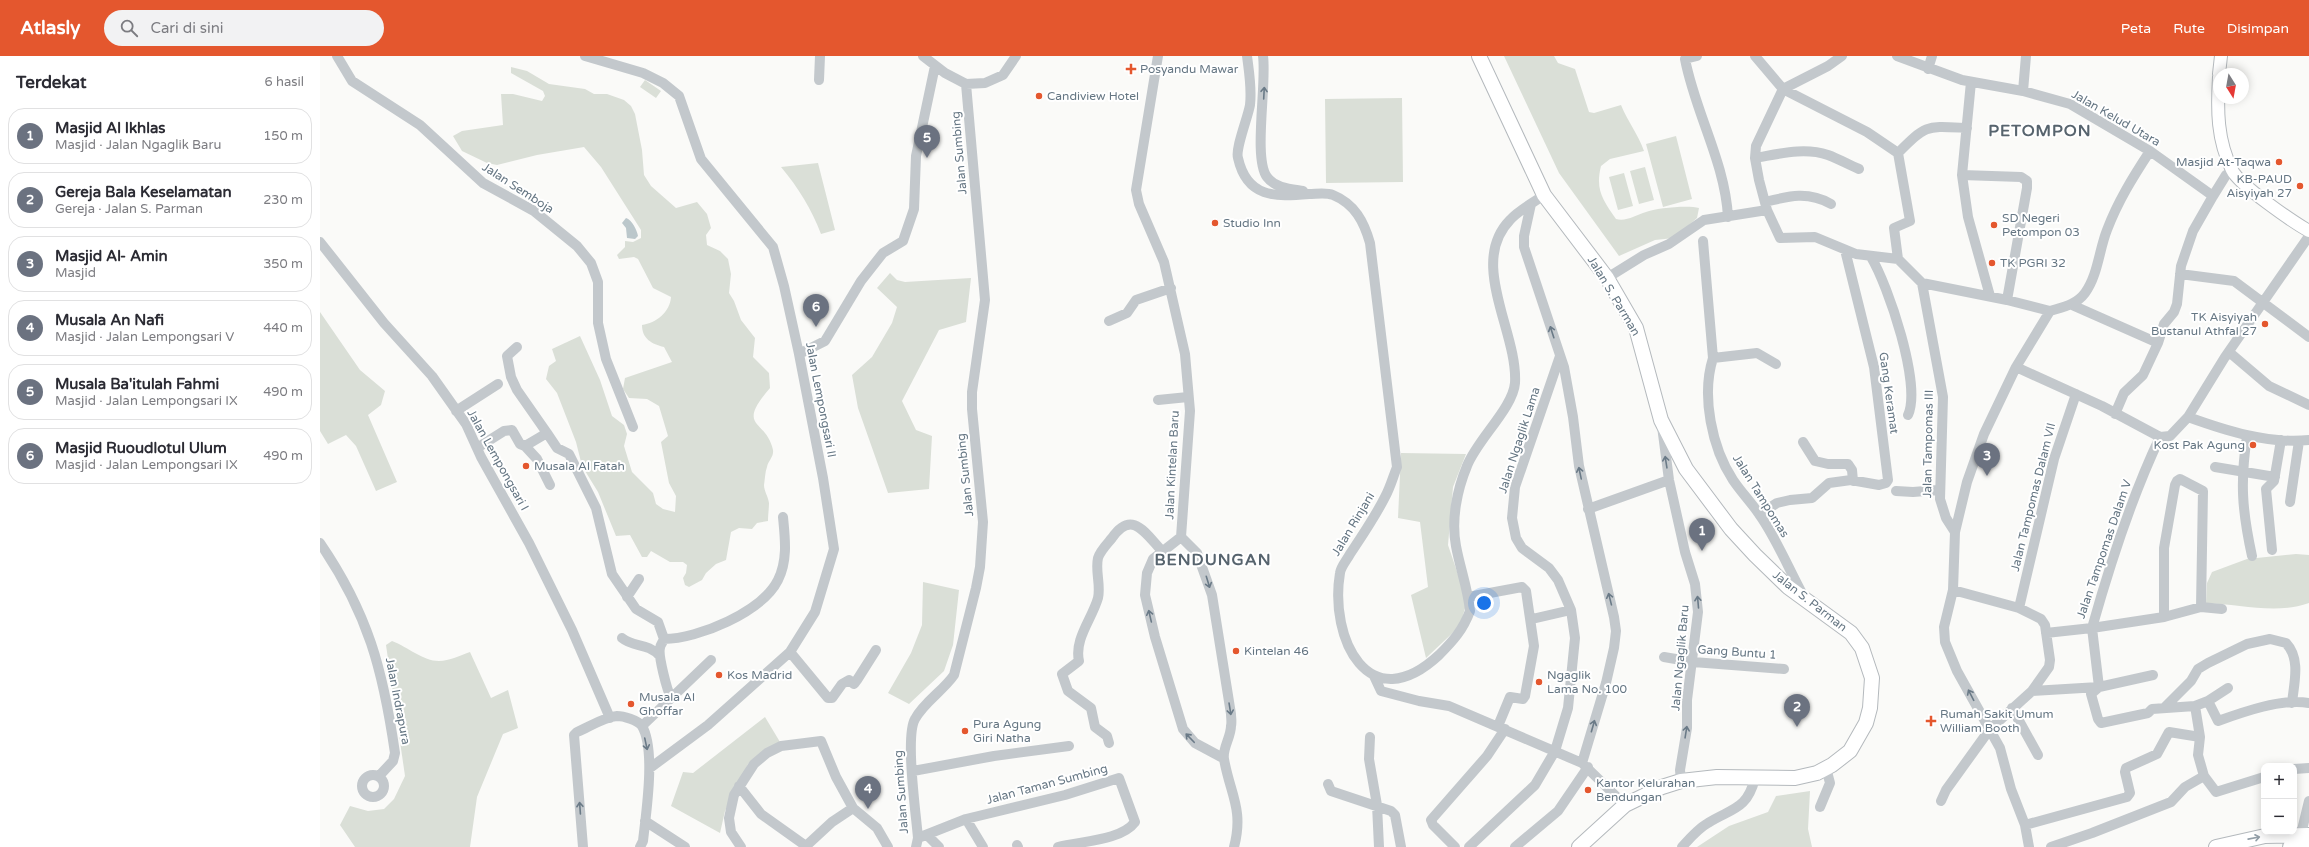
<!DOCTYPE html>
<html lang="id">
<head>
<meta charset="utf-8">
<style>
  :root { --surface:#fff; --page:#f2f2f3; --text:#2b2b33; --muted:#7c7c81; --line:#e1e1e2; --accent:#e4572e }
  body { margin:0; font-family:"Varela Round",sans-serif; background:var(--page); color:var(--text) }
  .controls { position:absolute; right:12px; bottom:12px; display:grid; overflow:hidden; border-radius:8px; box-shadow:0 2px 10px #0003 }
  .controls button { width:36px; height:36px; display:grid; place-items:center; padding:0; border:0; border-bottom:1px solid var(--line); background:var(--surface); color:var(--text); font:20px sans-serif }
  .compass { position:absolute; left:1893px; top:12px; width:36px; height:36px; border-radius:50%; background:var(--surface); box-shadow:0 2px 10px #0003; rotate:169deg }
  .you { position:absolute; left:1164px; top:547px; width:14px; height:14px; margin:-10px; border:3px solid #fff; border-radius:50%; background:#1a73e8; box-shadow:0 0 0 6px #1a73e833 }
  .badge { display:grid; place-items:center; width:26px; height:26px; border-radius:50%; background:var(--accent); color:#fff; font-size:13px; font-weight:700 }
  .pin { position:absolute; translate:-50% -33px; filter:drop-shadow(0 1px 2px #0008) }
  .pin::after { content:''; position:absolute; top:21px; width:14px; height:12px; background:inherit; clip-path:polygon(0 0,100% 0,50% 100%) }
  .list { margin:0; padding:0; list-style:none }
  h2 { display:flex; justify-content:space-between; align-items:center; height:52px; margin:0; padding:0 16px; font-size:17px }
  h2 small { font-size:13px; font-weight:400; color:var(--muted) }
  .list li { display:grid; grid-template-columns:26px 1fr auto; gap:12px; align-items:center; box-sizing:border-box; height:56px; margin:0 8px 8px; padding:0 8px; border:1px solid var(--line); border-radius:16px }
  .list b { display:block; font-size:15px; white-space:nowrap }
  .list p { margin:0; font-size:13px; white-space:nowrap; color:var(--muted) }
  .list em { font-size:13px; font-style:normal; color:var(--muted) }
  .icon { flex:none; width:22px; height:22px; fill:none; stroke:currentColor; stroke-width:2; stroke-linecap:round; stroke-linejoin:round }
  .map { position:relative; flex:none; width:1989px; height:791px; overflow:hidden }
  header { display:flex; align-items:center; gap:24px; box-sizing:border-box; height:56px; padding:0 20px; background:var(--accent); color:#fff }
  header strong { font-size:19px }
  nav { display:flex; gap:22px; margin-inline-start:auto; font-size:14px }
  .search { width:280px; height:36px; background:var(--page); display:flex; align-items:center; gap:10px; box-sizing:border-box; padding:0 14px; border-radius:22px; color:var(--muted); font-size:15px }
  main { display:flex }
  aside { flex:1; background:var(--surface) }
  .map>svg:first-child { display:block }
  .green { fill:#dadfd7 }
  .water { fill:#bbc7cb }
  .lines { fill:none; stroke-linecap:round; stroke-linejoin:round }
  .major-casing { stroke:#b5babe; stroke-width:14 }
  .highway-casing { stroke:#b4b9bd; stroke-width:16 }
  .minor { stroke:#c3c8cc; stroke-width:10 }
  .major { stroke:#fff; stroke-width:12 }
  .highway { stroke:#fff; stroke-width:14 }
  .oneway { stroke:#6a7a87 }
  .oneway2 { stroke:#939fa8 }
  .poi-dot { fill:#e4572e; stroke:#fff; stroke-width:1.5 }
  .labels { text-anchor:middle; stroke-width:4; stroke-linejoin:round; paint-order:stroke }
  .poi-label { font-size:12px; fill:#657683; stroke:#fff; text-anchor:start }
  .street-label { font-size:12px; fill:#657683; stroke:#fff }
  .district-label { font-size:16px; font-weight:bold; letter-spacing:1px; fill:#57646e; stroke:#fff }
</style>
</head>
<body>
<header>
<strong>Atlasly</strong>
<div class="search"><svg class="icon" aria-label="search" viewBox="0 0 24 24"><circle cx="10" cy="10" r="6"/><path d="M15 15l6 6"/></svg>Cari di sini</div>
<nav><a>Peta</a><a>Rute</a><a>Disimpan</a></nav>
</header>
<main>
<aside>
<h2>Terdekat<small>6 hasil</small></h2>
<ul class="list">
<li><span class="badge" style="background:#6b7280">1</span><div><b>Masjid Al Ikhlas</b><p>Masjid · Jalan Ngaglik Baru</p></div><em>150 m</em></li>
<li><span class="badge" style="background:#6b7280">2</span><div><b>Gereja Bala Keselamatan</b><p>Gereja · Jalan S. Parman</p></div><em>230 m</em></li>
<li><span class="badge" style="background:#6b7280">3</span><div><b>Masjid Al- Amin</b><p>Masjid</p></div><em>350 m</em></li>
<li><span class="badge" style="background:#6b7280">4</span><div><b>Musala An Nafi</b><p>Masjid · Jalan Lempongsari V</p></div><em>440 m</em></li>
<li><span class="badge" style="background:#6b7280">5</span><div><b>Musala Ba'itulah Fahmi</b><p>Masjid · Jalan Lempongsari IX</p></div><em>490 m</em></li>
<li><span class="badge" style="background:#6b7280">6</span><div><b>Masjid Ruoudlotul Ulum</b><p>Masjid · Jalan Lempongsari IX</p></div><em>490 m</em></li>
</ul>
</aside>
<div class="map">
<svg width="1989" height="791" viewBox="0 0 1989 791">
  <rect width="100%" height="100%" fill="#fafaf8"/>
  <path class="green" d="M1184,0H1234L1238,7L1255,13L1269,56L1274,57L1301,49C1308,66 1318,78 1324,95L1290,103L1281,110C1275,134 1283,144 1296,163C1306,166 1316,159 1326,156C1336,152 1368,149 1379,152L1377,162L1354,182L1335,184L1299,200L1239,117Z
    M191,11L207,15L229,28L265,33L274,38H287L304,44L311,50L315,58L322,94L324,119L331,130L356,152L377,146L387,158L391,172L386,179L387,189L400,195L408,203L411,218L409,237L414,245L421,264L435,282L433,301L449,317L450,332C415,373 446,362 453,394C454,401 448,405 447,411C445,416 445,423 444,429C444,435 448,440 449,447C449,452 448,459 448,465L437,467L432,473L419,472L411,476L406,504L396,508L386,517L382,524L369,531L365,529L363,522L366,517L367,509L363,506H350L331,495L327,501H322L310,479L296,480L278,436L262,410L256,386L237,337L226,323L229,310L236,305L232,293L260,280L280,324L292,360L304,369L307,378L304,390L312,416L333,437L336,448L343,453L355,456L356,440L349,427L341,386L348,380L339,350L327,343L309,342L303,333L305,322L352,306L344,291C332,288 322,283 322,269C336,267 350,256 351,241L333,232L318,203L314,201L299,203L297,199L305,191V185L313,186L321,182V174L281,111L264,91L217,99L177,109L167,107L142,95L133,80L142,75L183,69L181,38H193L222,45L225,40L223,35L191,17Z
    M325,24L341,35L336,42L320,31Z
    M1082,42L1083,126L1006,127L1005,43Z
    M1356,80L1372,143L1343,151L1326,88Z
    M498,107L515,174L501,178C492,154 478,131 461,111Z
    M1325,111L1334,144L1319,148L1310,115Z
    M1304,117L1313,150L1298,154L1289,121Z
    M570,217L577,224L585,226L651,222L646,266L619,274L582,345L596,374L612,380L609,433L568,437L538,352L532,319L552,301L572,267L577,251L557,232Z
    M0,256L40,314L65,335L61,349L48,359L77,426L56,435L36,390L26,379L8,388L0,375Z
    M1081,397L1146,398L1133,431L1128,489L1147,545L1140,570L1106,602L1091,539L1108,531L1100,466L1078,462Z
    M1976,498L1989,499V547C1956,559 1920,548 1886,547L1887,527L1892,516L1927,503Z
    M603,526L639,534L633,589L624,615L589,648L568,637L591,597L602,569Z
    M72,585C88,591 103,605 119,605C129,605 141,599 150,596L171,642L188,634L198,672L183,678L157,741L150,791H35L20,769L30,750L48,755L64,753L74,743L85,720L66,589Z
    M445,661L460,686L428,708L405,755L400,777L351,750L363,716L373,717Z
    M1490,735L1488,773L1492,791H1377L1409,770L1448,756L1456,740Z"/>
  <path class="water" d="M306,162C312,164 317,174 318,180L315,183L307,182L306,172L302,167Z"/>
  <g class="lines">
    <defs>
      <path id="major" d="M1899,18L1901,0
        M1899,21C1897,54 1897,84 1912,114C1919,129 1973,166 1989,175"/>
      <path id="highway" d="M1159,0L1224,139L1287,222L1316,272L1341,364L1366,413L1411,473L1435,499L1468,531L1531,577L1542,592L1552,622L1550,652L1546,667L1530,695L1512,709L1497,717L1475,722L1397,721L1361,725L1342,731L1305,749L1259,791
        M1896,791L1945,780L1989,779
        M1970,791H1988"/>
    </defs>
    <use href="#major" class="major-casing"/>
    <use href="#highway" class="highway-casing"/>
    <path class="minor" d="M17,0L32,25L100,69L163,127L214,155L257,190L271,207L278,226V267L286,303L313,371
      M265,0L323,17L343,27L359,40L381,103L453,191L464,230L479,298L503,422L514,493L495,556L470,596L388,669L330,712
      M603,0L625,17L646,28L665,27L683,19L696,0
      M838,0L816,134L819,148L844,206L865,298L870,355L861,481L877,497L892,539L911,658C911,662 912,666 911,670C911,681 902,693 904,703C910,738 924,753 914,791
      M927,0C929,16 932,32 930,49C928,61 915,93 918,102C927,142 955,141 989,138C996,138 1006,136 1013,139C1035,148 1044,166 1050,187L1077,411C1073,421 1070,432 1065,441C1055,461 1042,480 1030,498C1027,504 1021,510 1020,517C1009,583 1049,664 1119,599C1133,585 1143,574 1150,555C1148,533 1140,512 1136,490C1131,464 1137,434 1147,410C1157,384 1193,352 1195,327C1198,276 1148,207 1190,164C1199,154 1213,147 1224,139
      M943,0C947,28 933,102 947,121C955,132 971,133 983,135
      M1377,0L1365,3C1375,56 1405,106 1408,161
      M1435,0L1463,33L1547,76L1578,97C1607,68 1606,70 1647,72
      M1522,0L1508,10L1463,33L1436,90L1435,102L1439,124L1447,154L1460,182L1495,181L1536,198L1578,203L1602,227L1687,244L1730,255
      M1577,0L1642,24L1703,35L1750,48L1830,95L1893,140L1906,119L1912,116
      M1608,13L1612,0
      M499,24L500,0
      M1651,26L1642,119L1648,161L1670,240
      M1703,35L1706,0
      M1435,102C1459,98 1484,91 1508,99C1519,103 1529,109 1539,113
      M1642,119L1701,121L1707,125V132L1687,244
      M1445,146C1469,140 1488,135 1511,148
      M1211,148L1204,180V191L1244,311L1253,361L1259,410L1294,561L1296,575L1294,592L1286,627L1262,707
      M1383,185L1393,302L1437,297L1456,308
      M0,186L64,267L112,320L146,368L161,401L209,487L252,574L290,662
      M1551,201C1568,229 1602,329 1588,359
      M1578,203L1574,172L1590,165L1578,97
      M1860,218L1914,225L1989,281
      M1287,222L1324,199L1349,188L1384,164L1447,154
      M1602,227L1623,341L1620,443L1626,462L1635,476
      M1752,249L1838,287
      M789,265L807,257L816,244L851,232
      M197,291L187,300L191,321L197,334L227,377
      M1909,296L1949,330L1989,349
      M479,298L505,285L541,225L563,197L583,185L594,153L596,100L615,10
      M1393,302C1381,340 1392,392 1413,424C1421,436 1431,446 1439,458C1457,483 1469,514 1484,541
      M1696,311L1782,350L1840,381L1850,380L1868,361L1905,301L1989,180
      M838,344L868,341
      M136,355L178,328
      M1795,358L1804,337L1823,319L1838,287L1844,268L1854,256L1857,248L1861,210L1873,175L1893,140
      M1868,361C1907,375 1947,388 1989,384
      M1342,370L1349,424L1365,496L1375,528L1378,556L1367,644V672L1360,714L1361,725
      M1927,380C1920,426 1922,454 1932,500
      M1483,386L1495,405L1508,408H1528L1532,414L1533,425
      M205,390L217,403L230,429
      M157,392L184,375L192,374L200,388L205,390L227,377L237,392L249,398L276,452L292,518L316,553L338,566L344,583C343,586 340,589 340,592C338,599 347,635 351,641
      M1895,411L1955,421
      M1576,435L1593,436L1618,434
      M1970,446L1979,385
      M1268,453L1349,424
      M1440,458L1457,447L1470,444L1492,442L1509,427L1531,424L1559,429L1566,427L1568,424L1554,311L1525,194
      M861,481L833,503L827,517L825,539L835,581L863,673L875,687L903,702
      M0,487C48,557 63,614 75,697L73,705L59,720
      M1952,494L1946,433L1954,425L1961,384
      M307,541L319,523
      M1148,541L1202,531L1206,535L1214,590L1205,640L1203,643L1190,641L1178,670
      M1699,552L1734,403L1756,338
      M1844,561L1881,551L1902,553
      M1212,563L1251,554
      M1726,577L1772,572C1790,508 1811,442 1840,381
      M302,582C314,592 327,586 340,600
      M344,583C378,583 442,556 458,524C468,504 465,482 463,461
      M470,596L508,642H512L522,628L529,624L534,628L537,624L556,594
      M1344,601L1373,606L1464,613
      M1054,620L1061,635L1099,645L1129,650L1262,707L1305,749
      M1779,631L1772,572L1844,561V492L1855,429L1857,425L1860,423L1883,435L1881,551
      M1779,631L1771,638L1778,663L1781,667L1828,657L1832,653L1875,650L1880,681L1878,699L1884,720L1896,736L1944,721
      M1712,635L1779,631L1833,619
      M1888,645L1908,632
      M1875,650L1888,645L1898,665C1923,656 1962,642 1989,647
      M1845,651L1871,625L1878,613L1888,607L1927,588L1950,583L1966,587C1981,603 1974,627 1972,647
      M1692,652L1718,699
      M322,670L391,604
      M1050,681L1049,703L1057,749L1059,791
      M789,687L787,680L775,671L771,652L748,635L742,618L759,605C754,583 772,563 778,542C781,529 775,515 778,502C780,495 787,488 792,482C812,453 825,477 842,495
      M1974,713L1989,712
      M593,715L674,700L749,690
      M42 730a11 11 0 1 1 22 0a11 11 0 1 1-22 0Z
      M1008,728L1011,735L1071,755L1075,759L1081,791
      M419,730L441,758L486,790
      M1621,745L1626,734L1670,673L1712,635L1729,611L1730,604L1725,569L1721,563L1699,552L1633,534
      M1500,751L1510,727L1506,712
      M646,763L663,791
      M325,765L365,791
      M1705,769L1807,741L1810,737L1805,716L1806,712L1837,698L1849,676L1880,681
      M1981,778L1989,745
      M607,779L619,791
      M598,782L646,763L745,739L799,722L815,766C801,785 760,785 738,791
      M697,789L698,791
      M263,791L254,679L257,676C269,671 284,661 297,660C303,660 318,664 322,670C336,694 326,757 323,785L320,791
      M421,791L411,776L409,762L414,739L434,708L447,697L461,690L501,685L516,721L533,752
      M485,791L512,766L533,752L557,772L568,791
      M596,791L598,782C596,758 585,680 595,663C604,646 623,635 634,619L656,532L660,511L663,466L652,353V336L665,244L646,28
      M1135,791L1113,769L1111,764L1167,700L1185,673
      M1149,791L1215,729L1235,695L1248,652L1255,582L1251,554L1238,524L1229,512L1202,492L1196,482L1192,462L1195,431L1240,300
      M1195,791L1238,755L1268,711
      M1362,791C1369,783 1379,772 1388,767C1412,752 1427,754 1435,722
      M1709,791L1705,769L1691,733L1680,692L1637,615L1625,586L1624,571L1633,534L1635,476L1647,426L1664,378L1696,311L1730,255C1743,251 1756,249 1765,237C1778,219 1779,194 1787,174C1798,145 1813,121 1830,95
      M1731,791L1772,777L1851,746L1865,731L1884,720"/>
    <use href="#major" class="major"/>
    <use href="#highway" class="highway"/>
  </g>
  <defs><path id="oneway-shaft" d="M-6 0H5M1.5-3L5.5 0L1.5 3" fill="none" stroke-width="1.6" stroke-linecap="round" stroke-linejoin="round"/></defs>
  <g class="oneway">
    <use href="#oneway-shaft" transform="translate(944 37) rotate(-87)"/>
    <use href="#oneway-shaft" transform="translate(1232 276) rotate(-108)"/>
    <use href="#oneway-shaft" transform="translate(1346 406) rotate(-99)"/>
    <use href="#oneway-shaft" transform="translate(1260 417) rotate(-102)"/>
    <use href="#oneway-shaft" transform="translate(888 526) rotate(73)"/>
    <use href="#oneway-shaft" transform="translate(1290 543) rotate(-104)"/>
    <use href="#oneway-shaft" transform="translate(1378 546) rotate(-95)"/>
    <use href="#oneway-shaft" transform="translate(830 560) rotate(-103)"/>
    <use href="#oneway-shaft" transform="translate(1651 639) rotate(-117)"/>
    <use href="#oneway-shaft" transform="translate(910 653) rotate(81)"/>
    <use href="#oneway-shaft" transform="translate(1273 670) rotate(-74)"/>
    <use href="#oneway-shaft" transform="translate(1366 676) rotate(-81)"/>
    <use href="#oneway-shaft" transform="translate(870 682) rotate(-134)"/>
    <use href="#oneway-shaft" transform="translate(326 688) rotate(78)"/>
    <use href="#oneway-shaft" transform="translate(260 752) rotate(-94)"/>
  </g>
  <use class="oneway2" href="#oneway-shaft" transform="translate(1934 782) rotate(-11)"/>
  <g class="poi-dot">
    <path d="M809 7h4v4h4v4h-4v4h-4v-4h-4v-4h4z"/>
    <circle cx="719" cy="40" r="4"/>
    <circle cx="1959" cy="106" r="4"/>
    <circle cx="1980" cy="130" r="4"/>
    <circle cx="895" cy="167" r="4"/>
    <circle cx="1674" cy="169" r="4"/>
    <circle cx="1672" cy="207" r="4"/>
    <circle cx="1945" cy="268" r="4"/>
    <circle cx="1933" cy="389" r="4"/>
    <circle cx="206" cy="410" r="4"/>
    <circle cx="916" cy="595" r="4"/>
    <circle cx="399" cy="619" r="4"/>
    <circle cx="1219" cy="626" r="4"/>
    <circle cx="311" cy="648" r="4"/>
    <path d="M1609 659h4v4h4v4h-4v4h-4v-4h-4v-4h4z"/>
    <circle cx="645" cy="675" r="4"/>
    <circle cx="1268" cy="734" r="4"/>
  </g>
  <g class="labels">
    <g class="poi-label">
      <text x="820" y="17">Posyandu Mawar</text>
      <text x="727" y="44">Candiview Hotel</text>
      <text x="1951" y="110" text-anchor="end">Masjid At-Taqwa</text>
      <text x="1972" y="127" text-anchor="end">KB-PAUD<tspan x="1972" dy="14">Aisyiyah 27</tspan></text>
      <text x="1682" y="166">SD Negeri<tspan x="1682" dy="14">Petompon 03</tspan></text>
      <text x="903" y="171">Studio Inn</text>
      <text x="1680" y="211">TK PGRI 32</text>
      <text x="1937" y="265" text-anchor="end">TK Aisyiyah<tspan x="1937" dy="14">Bustanul Athfal 27</tspan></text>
      <text x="1925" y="393" text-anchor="end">Kost Pak Agung</text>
      <text x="214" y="414">Musala Al Fatah</text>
      <text x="924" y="599">Kintelan 46</text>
      <text x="407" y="623">Kos Madrid</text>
      <text x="1227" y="623">Ngaglik<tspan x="1227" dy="14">Lama No. 100</tspan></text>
      <text x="319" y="645">Musala Al<tspan x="319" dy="14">Ghoffar</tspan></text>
      <text x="1620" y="662">Rumah Sakit Umum<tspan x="1620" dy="14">William Booth</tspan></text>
      <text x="653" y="672">Pura Agung<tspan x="653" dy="14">Giri Natha</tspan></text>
      <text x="1276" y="731">Kantor Kelurahan<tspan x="1276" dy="14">Bendungan</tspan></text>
    </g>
    <g class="street-label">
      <text transform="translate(1796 62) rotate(30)" y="4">Jalan Kelud Utara</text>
      <text transform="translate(639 97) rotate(-95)" y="4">Jalan Sumbing</text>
      <text transform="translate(198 132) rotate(33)" y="4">Jalan Semboja</text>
      <text transform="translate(1294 240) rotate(59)" y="4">Jalan S. Parman</text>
      <text transform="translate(1569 337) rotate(82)" y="4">Gang Keramat</text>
      <text transform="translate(501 344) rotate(79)" y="4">Jalan Lempongsari II</text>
      <text transform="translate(1199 384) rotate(-72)" y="4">Jalan Ngaglik Lama</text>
      <text transform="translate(1608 388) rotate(-89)" y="4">Jalan Tampomas III</text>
      <text transform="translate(178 404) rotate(61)" y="4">Jalan Lempongsari I</text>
      <text transform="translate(852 409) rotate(-87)" y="4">Jalan Kintelan Baru</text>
      <text transform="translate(645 419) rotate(-96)" y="4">Jalan Sumbing</text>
      <text transform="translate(1441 440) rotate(58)" y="4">Jalan Tampomas</text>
      <text transform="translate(1713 441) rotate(-76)" y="4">Jalan Tampomas Dalam VII</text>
      <text transform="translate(1033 468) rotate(-59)" y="4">Jalan Rinjani</text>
      <text transform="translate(1784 493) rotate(-71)" y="4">Jalan Tampomas Dalam V</text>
      <text transform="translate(1490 545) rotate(38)" y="4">Jalan S. Parman</text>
      <text transform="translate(1417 596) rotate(4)" y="4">Gang Buntu 1</text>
      <text transform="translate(1360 602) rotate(-85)" y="4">Jalan Ngaglik Baru</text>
      <text transform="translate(78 645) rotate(79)" y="4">Jalan Indrapura</text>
      <text transform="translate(727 728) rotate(-15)" y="4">Jalan Taman Sumbing</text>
      <text transform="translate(581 736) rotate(-94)" y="4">Jalan Sumbing</text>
    </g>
    <g class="district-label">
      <text x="1720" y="80">PETOMPON</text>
      <text x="893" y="509">BENDUNGAN</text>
    </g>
  </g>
</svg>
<div class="controls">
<button>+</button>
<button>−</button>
</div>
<svg class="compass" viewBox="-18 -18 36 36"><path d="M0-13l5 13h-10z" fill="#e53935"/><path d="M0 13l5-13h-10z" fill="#7c7c81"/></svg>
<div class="you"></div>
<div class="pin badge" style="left:1382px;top:495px;background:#6b7280">1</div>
<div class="pin badge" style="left:1477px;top:671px;background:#6b7280">2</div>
<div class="pin badge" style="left:1667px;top:420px;background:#6b7280">3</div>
<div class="pin badge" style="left:548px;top:753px;background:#6b7280">4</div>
<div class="pin badge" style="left:607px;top:102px;background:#6b7280">5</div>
<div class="pin badge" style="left:496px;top:271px;background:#6b7280">6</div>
</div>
</main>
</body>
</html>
